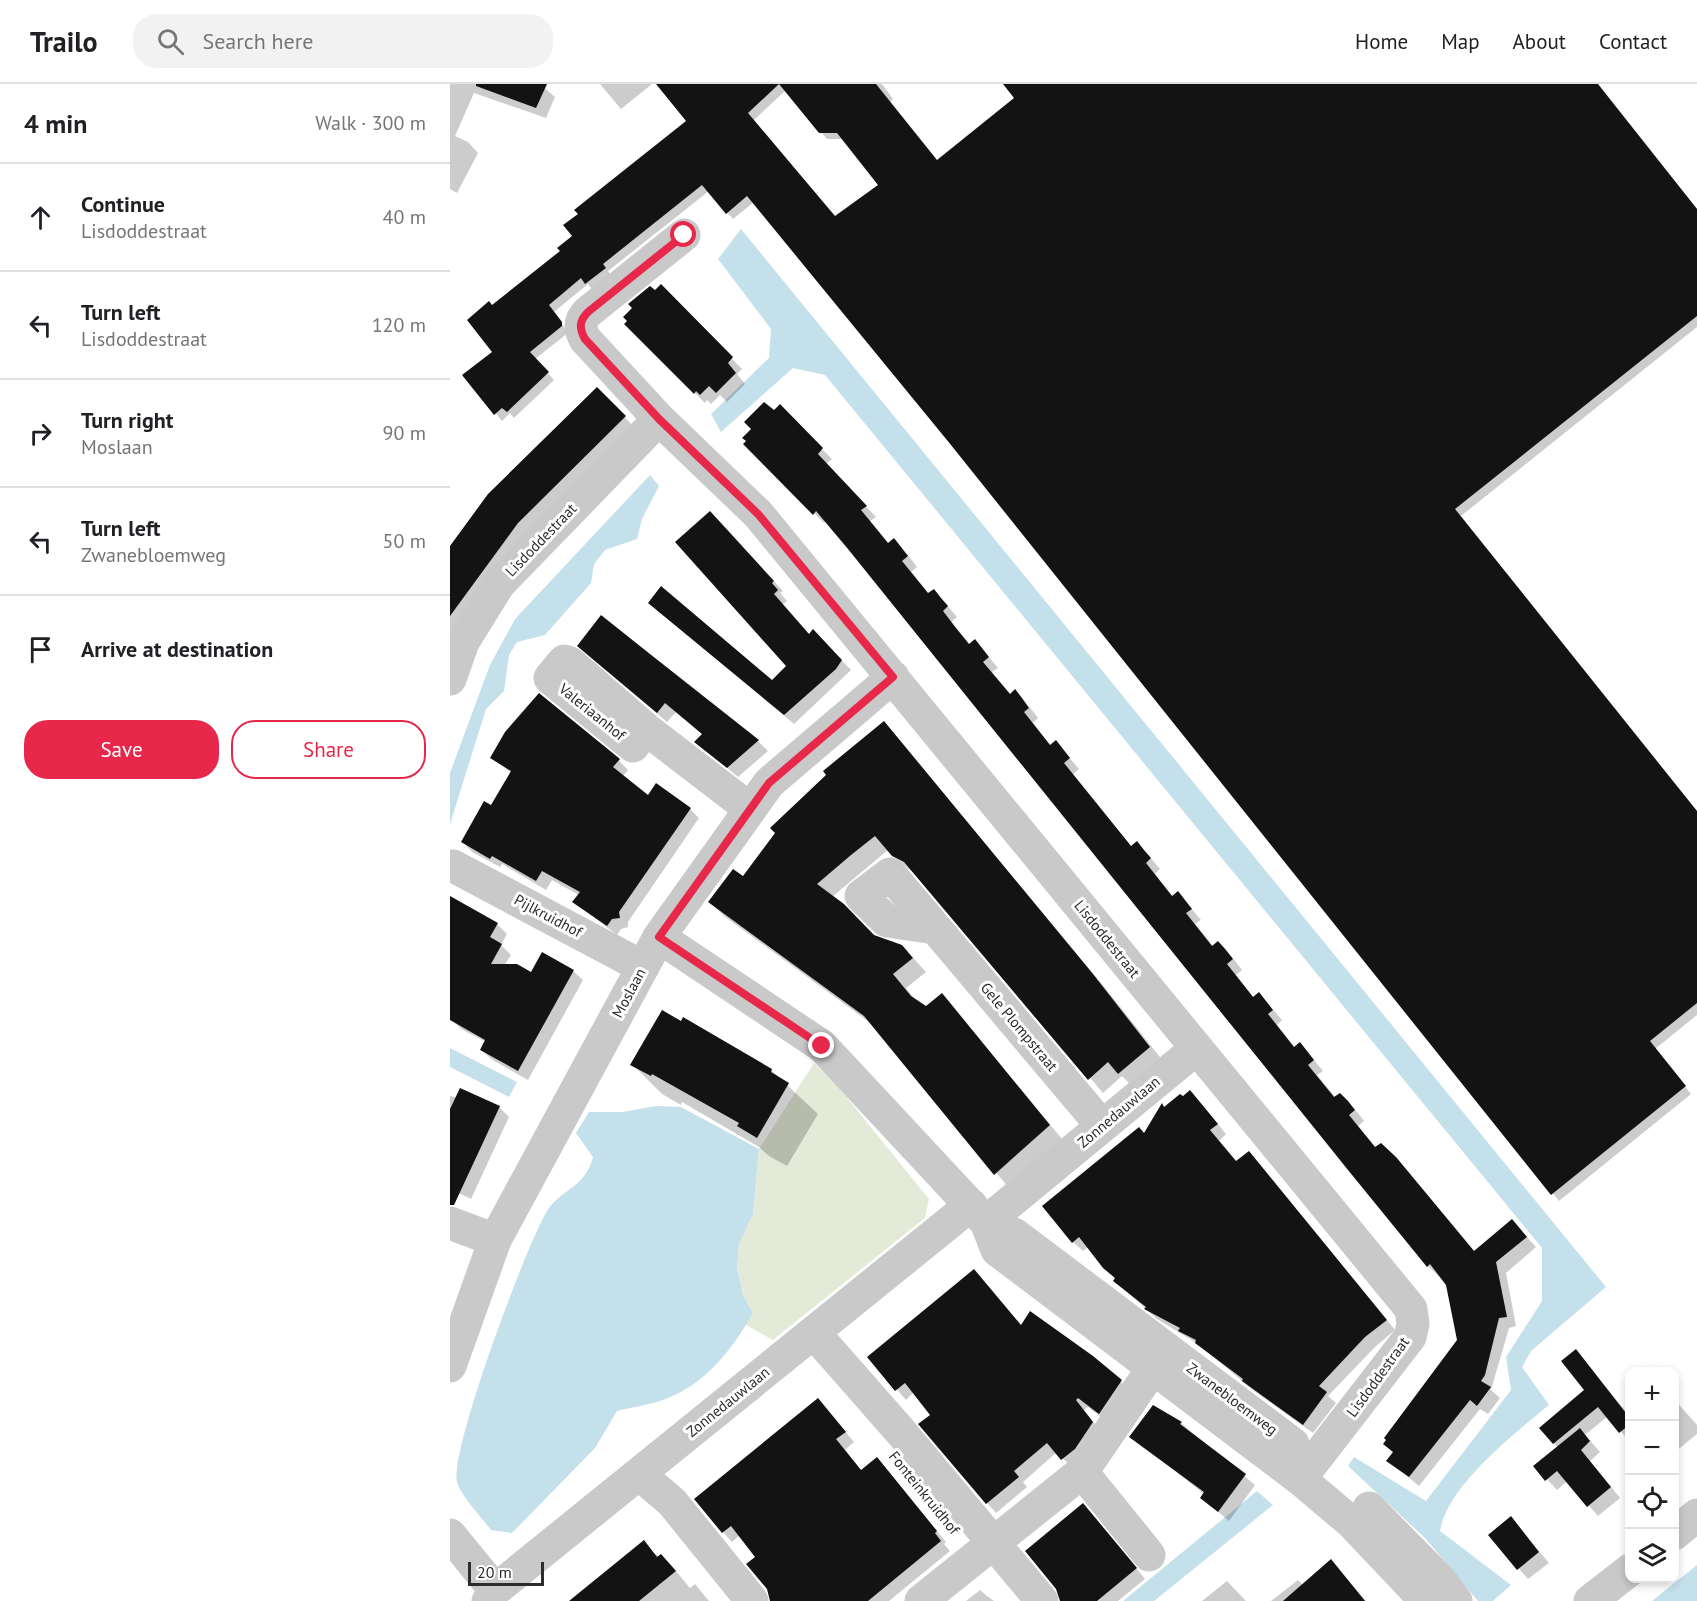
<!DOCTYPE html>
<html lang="en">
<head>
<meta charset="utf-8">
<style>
  :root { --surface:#fff; --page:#f2f2f2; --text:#202124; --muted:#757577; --line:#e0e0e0; --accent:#e8284a }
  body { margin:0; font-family:"PT Sans",sans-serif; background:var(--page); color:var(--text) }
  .controls { position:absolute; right:18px; bottom:18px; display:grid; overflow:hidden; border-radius:12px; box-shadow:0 3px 9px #0003 }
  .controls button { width:54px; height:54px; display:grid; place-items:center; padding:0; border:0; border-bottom:2px solid var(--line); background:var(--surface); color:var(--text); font:30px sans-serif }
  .scale { position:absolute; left:18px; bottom:15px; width:76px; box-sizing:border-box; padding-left:6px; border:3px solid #2c2c2c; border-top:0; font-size:16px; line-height:21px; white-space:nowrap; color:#2c2c2c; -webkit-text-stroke:4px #fff; paint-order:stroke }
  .stop { position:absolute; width:18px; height:18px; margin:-14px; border:4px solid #e8284a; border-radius:50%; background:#fff }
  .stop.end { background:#e8284a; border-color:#fff; box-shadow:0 2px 6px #0008 }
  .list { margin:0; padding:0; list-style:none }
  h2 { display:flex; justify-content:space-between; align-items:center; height:78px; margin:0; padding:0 24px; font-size:26px }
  h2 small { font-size:20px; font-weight:400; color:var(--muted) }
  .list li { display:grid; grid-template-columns:39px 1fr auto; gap:18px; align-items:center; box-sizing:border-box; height:108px; padding:0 24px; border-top:2px solid var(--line) }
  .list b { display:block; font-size:22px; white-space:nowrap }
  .list p { margin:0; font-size:20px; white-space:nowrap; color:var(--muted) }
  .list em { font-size:20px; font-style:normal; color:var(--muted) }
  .actions { display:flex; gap:12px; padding:18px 24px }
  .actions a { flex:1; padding:14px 0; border:2px solid var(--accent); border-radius:24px; text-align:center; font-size:21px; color:var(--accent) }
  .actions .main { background:var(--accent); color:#fff }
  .icon { flex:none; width:33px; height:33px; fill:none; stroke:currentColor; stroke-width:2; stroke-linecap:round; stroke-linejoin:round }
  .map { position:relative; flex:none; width:1247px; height:1517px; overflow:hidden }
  header { display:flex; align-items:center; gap:36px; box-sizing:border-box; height:84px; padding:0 30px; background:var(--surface); border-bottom:2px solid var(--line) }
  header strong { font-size:28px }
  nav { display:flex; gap:33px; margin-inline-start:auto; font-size:21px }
  .search { width:420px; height:54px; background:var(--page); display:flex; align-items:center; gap:15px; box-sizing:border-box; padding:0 21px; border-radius:24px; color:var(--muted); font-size:22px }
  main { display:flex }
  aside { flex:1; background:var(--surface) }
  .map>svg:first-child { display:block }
  .green { fill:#e4ead8 }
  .water { fill:#c4e0eb }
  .shadow { fill:#0003; fill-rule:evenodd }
  .building { fill:#131313; fill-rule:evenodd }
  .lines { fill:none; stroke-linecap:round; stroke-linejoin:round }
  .minor { stroke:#c9c9c9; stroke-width:33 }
  .route { stroke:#e8284a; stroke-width:8 }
  .labels { text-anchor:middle; stroke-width:6; stroke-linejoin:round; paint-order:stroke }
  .street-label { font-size:15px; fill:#2c2c2c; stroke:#fff }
</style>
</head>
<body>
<header>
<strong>Trailo</strong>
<div class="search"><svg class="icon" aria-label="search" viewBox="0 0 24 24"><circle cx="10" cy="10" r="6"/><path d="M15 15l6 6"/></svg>Search here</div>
<nav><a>Home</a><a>Map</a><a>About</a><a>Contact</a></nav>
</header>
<main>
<aside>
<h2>4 min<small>Walk · 300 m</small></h2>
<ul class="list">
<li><svg class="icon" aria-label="ahead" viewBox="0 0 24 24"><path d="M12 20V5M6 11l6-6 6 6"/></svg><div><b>Continue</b><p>Lisdoddestraat</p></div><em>40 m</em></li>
<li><svg class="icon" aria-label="left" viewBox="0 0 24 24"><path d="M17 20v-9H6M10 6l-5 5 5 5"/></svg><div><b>Turn left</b><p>Lisdoddestraat</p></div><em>120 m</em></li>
<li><svg class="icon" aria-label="right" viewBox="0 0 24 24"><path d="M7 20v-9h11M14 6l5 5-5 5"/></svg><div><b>Turn right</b><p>Moslaan</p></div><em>90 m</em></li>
<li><svg class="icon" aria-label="left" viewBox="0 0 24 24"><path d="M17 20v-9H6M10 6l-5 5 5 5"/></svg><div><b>Turn left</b><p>Zwanebloemweg</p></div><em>50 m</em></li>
<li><svg class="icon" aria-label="arrive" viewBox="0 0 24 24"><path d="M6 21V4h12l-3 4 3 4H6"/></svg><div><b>Arrive at destination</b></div></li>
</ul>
<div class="actions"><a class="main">Save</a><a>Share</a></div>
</aside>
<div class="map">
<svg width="1247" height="1517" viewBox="0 0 1247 1517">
  <rect width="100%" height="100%" fill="#fff"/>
  <path class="green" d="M364,979L390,1005L479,1115L475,1134L323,1256L296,1241L303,1229L293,1211L287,1184L289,1160L303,1130L309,1065Z"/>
  <path class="water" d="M291,145L1156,1203L1081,1267L1072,1283L1099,1321C1065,1349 997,1402 990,1447L1061,1501L1043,1517H1028L975,1454L898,1382L904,1373L976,1417L1061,1306L1056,1273L1092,1217V1164L375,291L343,284L271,348L261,330L319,274L321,245L268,175Z
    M200,391L209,402L192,435L187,455L155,466L144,480L141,499L95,551L67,558L59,571L54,607L36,625L0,740V689L40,581L65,535Z
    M0,964L67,998L59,1013L0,983Z
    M206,1022L231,1023L309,1065L303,1130L289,1160L287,1184L293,1211L303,1229C282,1266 255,1301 213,1316C199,1321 183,1323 167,1327L145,1364L62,1449L41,1446C32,1434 11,1412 7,1398C0,1365 76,1162 97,1127C112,1104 135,1104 143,1073L126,1049L139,1028H173Z
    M807,1407L823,1421L704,1517H673Z
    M1247,1481V1517H1202Z"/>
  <path class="shadow" d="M0,0H90L105,13L96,34L24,9L5,52L18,58L28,69L7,109L0,105Z
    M150,0H202L171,25Z
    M208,0H432L443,15L440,18L488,78L566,14L555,0H1147L1247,125V243L1011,432L1247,728V931L1205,965L1241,1010L1109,1117L502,360L304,118L283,135L259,107L158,187L161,191L143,206L138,200L104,228L118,249L85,275L104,296L64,334L60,329L52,337L14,291L44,268L42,223L112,168L238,37ZM336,6L377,55H394L430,101L385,134L304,36Z
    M211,202L292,285L287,290L295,300L277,318L270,311L261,320L257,316L255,319L176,240Z
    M147,305L185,344L0,566V464Z
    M330,323L382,375L376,380L426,433L420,437L434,455L439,460L453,466L461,475L467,483L461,488L475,505L479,511L484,507L501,526L507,533L501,538L516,556L520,561L524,557L534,567L548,584L542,588L561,611L565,608L582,626L588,634L583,639L601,662L606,658L629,685L623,690L682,763L687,759L704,778L710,785L705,790L723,813L728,809L751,836L745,840L764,863L778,869L786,878L792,886L786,891L804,914L809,910L826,929L832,936L827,941L845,964L859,970L873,987L867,991L886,1014L900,1021L908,1029L914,1037L908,1042L926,1064L945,1074L956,1085L1025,1168L1062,1137L1086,1163L1056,1189L1066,1242L1059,1244L1041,1306L1050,1314L1038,1330L1030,1325L969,1402L938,1376L944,1369L935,1360L1008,1256L997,1200L978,1182L899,1085L376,437L374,439L295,360Z
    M270,438L333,507L330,509L337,517L332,521L359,551L373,557L401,586L344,640L210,528L322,598L338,582Z
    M139,572L308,657L318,667L288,693L246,658L253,651L226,628L217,638Z
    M434,639L656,905L713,977L682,1002L672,992L653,1009L466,789L458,785L439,765L382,813L424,852L451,862L466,877L476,888L456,904L467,918L476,924L492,911L612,1055L559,1104L423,941L274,832L260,818L294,794Z
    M41,673L168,676L178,686L173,692L199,713L240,725L249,734L178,838V843L171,845L167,851L124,818L129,811L102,796L96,806L52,780L50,783L22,768L13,758L42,723L62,689Z
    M0,813L47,840L57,850L51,861L61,871L54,882L82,890L123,887L133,896L78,996L41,975L32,966L36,958L11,945L1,935Z
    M182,980L321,986L368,1030L337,1082L319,1072L309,1063L232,1018L231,1021L212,1010Z
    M0,1012L49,1023L59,1033L21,1115L0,1105Z
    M750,1018L776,1050L769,1057L787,1078L799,1069L808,1078L945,1246L925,1263L878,1312L886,1319L863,1349L804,1307L748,1260L707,1235L665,1197L666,1195L638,1163L633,1167L623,1158L715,1024Z
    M572,1243L671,1298L680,1307L659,1339L638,1323L634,1326L652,1349L622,1384L607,1368L573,1398L577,1403L546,1429L537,1419L482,1331L464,1308L456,1316L419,1273Z
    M1126,1267L1178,1330L1180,1329V1358L1158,1332L1135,1351L1150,1368L1140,1377L1170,1414L1148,1432L1117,1397L1107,1406L1085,1382L1108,1364L1091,1344L1136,1306Z
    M1224,1315L1247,1341V1350L1224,1369Z
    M703,1322L731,1339L805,1401L779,1437L752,1414L754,1410L681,1352Z
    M377,1326L404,1358L395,1366L412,1387L427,1375L496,1458L494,1460L500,1467L439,1517H321L307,1473L290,1451L282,1458L273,1448Z
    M642,1431L695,1495L668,1517H612Z
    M1061,1434L1099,1479L1078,1495L1040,1451Z
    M203,1468L221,1481L240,1504L245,1500L259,1517H122Z
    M881,1477L916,1517H821L848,1496L853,1501Z
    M777,1497L796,1517H752Z
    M530,1506L537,1512L544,1517H516Z"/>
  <path class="building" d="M26,0H97L86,24L26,2Z
    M206,0H426L487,76L564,14L553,0H1148L1247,125V232L1005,425L1247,727V919L1200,957L1236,1002L1101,1111L501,361L297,112L276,130L252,101L153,180L156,184L135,200L131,194L99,221L112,238V242L80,268L99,288L57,328L52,324L44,331L12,291L42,268L17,236L39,217L42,221L110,167L107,164L122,152L113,141L128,130L124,126L236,37ZM329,0L369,49H387L428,101L385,132L298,29Z
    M211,200L283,273L278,279L286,289L266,309L259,302L250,311L246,307L244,310L174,240L177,237L173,233L182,224L178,220L200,202L205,206Z
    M147,303L176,332L68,439L0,532V462L38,410Z
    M314,318L324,326L330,320L373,364L368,370L417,422L411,426L425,443L438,459L444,454L458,472L452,477L478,509L484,505L491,514L498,522L493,527L506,544L519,560L525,555L539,573L533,578L560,610L565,605L572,614L579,624L574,628L600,661L606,656L620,674L614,679L681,762L687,757L694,766L701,774L696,779L722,812L728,807L742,825L736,829L762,862L768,857L776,866L783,875L777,880L803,913L809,908L823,926L818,930L844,963L850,958L864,976L858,981L884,1013L890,1009L898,1017L905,1026L899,1031L925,1063L931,1059L946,1073L1024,1167L1062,1135L1077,1153L1046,1178L1057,1233L1049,1234L1035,1291L1031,1297L1041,1303L1027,1322L1020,1316L959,1393L936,1377L943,1368L933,1360L936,1356L934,1354L1007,1256L996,1201L980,1180L977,1183L898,1086L398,465L366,427L363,431L293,360L296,357L292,354L301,345L294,338Z
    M260,427L324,497L322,499L328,506L324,510L359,550L363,545L392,576L386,585L334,631L198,519L211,502L322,596L336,582L225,458Z
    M151,531L200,570L309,656L277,684L244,658L252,650L215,619L207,629L127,562Z
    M89,609L170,675L163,683L198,711L206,699L241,724L169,828L170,834L162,835L157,842L122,818L130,808L92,787L86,797L42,772L40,775L11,758L34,717L41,721L61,687L40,674L55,648Z
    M434,637L643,890L700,963L668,990L658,978L638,996L454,778L442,772L425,752L401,771L367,800L394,820L424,851L452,861L463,874L443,890L461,912L476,922L492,909L600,1041L544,1091L414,932L258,818L283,785L293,792L325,749L320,744L376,691L373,687Z
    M0,812L48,839L40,853L52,860L41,880H67L81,888L92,868L124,886L68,987L30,966L35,956L0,936Z
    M212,926L231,937L233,933L322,985L321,988L339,999L307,1054L287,1042L289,1039L202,990L201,992L180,981Z
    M10,1004L50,1022L4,1121H0V1025Z
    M740,1006L768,1040L760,1046L786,1077L799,1067L937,1236L915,1253L869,1302L877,1308L853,1341L792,1297L793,1295L745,1259L746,1256L728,1247L730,1244L694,1225L696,1223L663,1197L665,1194L653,1184L629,1153L622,1159L592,1122L689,1043L694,1049L712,1019L714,1023L730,1010L733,1012Z
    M524,1185L571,1241L580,1227L643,1272L672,1296L649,1330L628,1314L626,1316L643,1338L625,1365L611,1376L597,1359L564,1387L569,1393L536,1420L468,1340L480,1331L455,1299L445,1307L417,1273Z
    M1126,1265L1179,1333V1341L1169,1349L1148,1323L1103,1360L1089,1344L1134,1306L1111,1277Z
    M368,1314L396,1348L386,1355L411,1386L427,1373L487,1447L485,1449L491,1457L418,1517H320L317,1505L296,1480L305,1473L281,1442L272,1449L244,1415Z
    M703,1321L732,1338L730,1340L796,1390L768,1428L750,1414L754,1408L679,1353Z
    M1130,1344L1140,1357L1131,1366L1161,1403L1137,1423L1107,1387L1095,1397L1083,1382Z
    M633,1419L687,1484L647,1517H610L606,1505L575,1467Z
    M1061,1432L1089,1468L1067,1486L1038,1451Z
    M194,1456L207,1473L211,1470L226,1487L189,1517H119Z
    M881,1475L915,1517H833Z"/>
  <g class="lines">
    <path class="minor" d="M234,151L138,228C129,237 129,244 135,255L209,335L308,430L961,1225L963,1240L960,1253L850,1395
      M0,595L13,558L49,500L209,335
      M196,645L183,662L100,594L114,577L120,579L196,645L300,725
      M3,782L193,883
      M485,844L437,837L411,812L440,790L652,1042
      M209,853L372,962L536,1138L547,1166L850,1395L901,1438L976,1517
      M536,1138L746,965
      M0,1139L45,1156
      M549,1144L564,1150L843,1360
      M364,1249L451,1348L592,1517
      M0,1282L45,1156L209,853L319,699L443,593
      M632,1388L699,1471
      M189,1390L222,1418L302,1517
      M919,1424L990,1496L1006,1517
      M1224,1450L1247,1431
      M0,1451L45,1506
      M38,1517L45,1506L521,1121
      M471,1517L632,1388L716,1265
      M1140,1517L1180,1486"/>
  </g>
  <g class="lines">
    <path class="route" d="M234,151L138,228C129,237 129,244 135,255L209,335L308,430L443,593L319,699L209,853L372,962"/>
  </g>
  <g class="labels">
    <g class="street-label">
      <text transform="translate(91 456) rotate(-46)" y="5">Lisdoddestraat</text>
      <text transform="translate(142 628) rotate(39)" y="5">Valeriaanhof</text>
      <text transform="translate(98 832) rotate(28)" y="5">Pijlkruidhof</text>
      <text transform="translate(657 855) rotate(51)" y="5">Lisdoddestraat</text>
      <text transform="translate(179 909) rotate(-62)" y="5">Moslaan</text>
      <text transform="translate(569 943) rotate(50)" y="5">Gele Plompstraat</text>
      <text transform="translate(669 1028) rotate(-40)" y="5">Zonnedauwlaan</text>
      <text transform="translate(928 1293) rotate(-54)" y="5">Lisdoddestraat</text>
      <text transform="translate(782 1315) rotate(37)" y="5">Zwanebloemweg</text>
      <text transform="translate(278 1318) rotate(-39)" y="5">Zonnedauwlaan</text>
      <text transform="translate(474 1409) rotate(51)" y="5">Fonteinkruidhof</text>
    </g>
  </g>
</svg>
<div class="controls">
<button>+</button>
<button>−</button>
<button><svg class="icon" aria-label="locate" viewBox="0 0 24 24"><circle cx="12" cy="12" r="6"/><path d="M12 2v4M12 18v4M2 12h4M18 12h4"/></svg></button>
<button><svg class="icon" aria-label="layers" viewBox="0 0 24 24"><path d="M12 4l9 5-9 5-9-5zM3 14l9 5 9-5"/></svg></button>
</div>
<div class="scale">20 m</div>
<div class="stop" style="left:234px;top:151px"></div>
<div class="stop end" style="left:372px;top:962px"></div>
</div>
</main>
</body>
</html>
